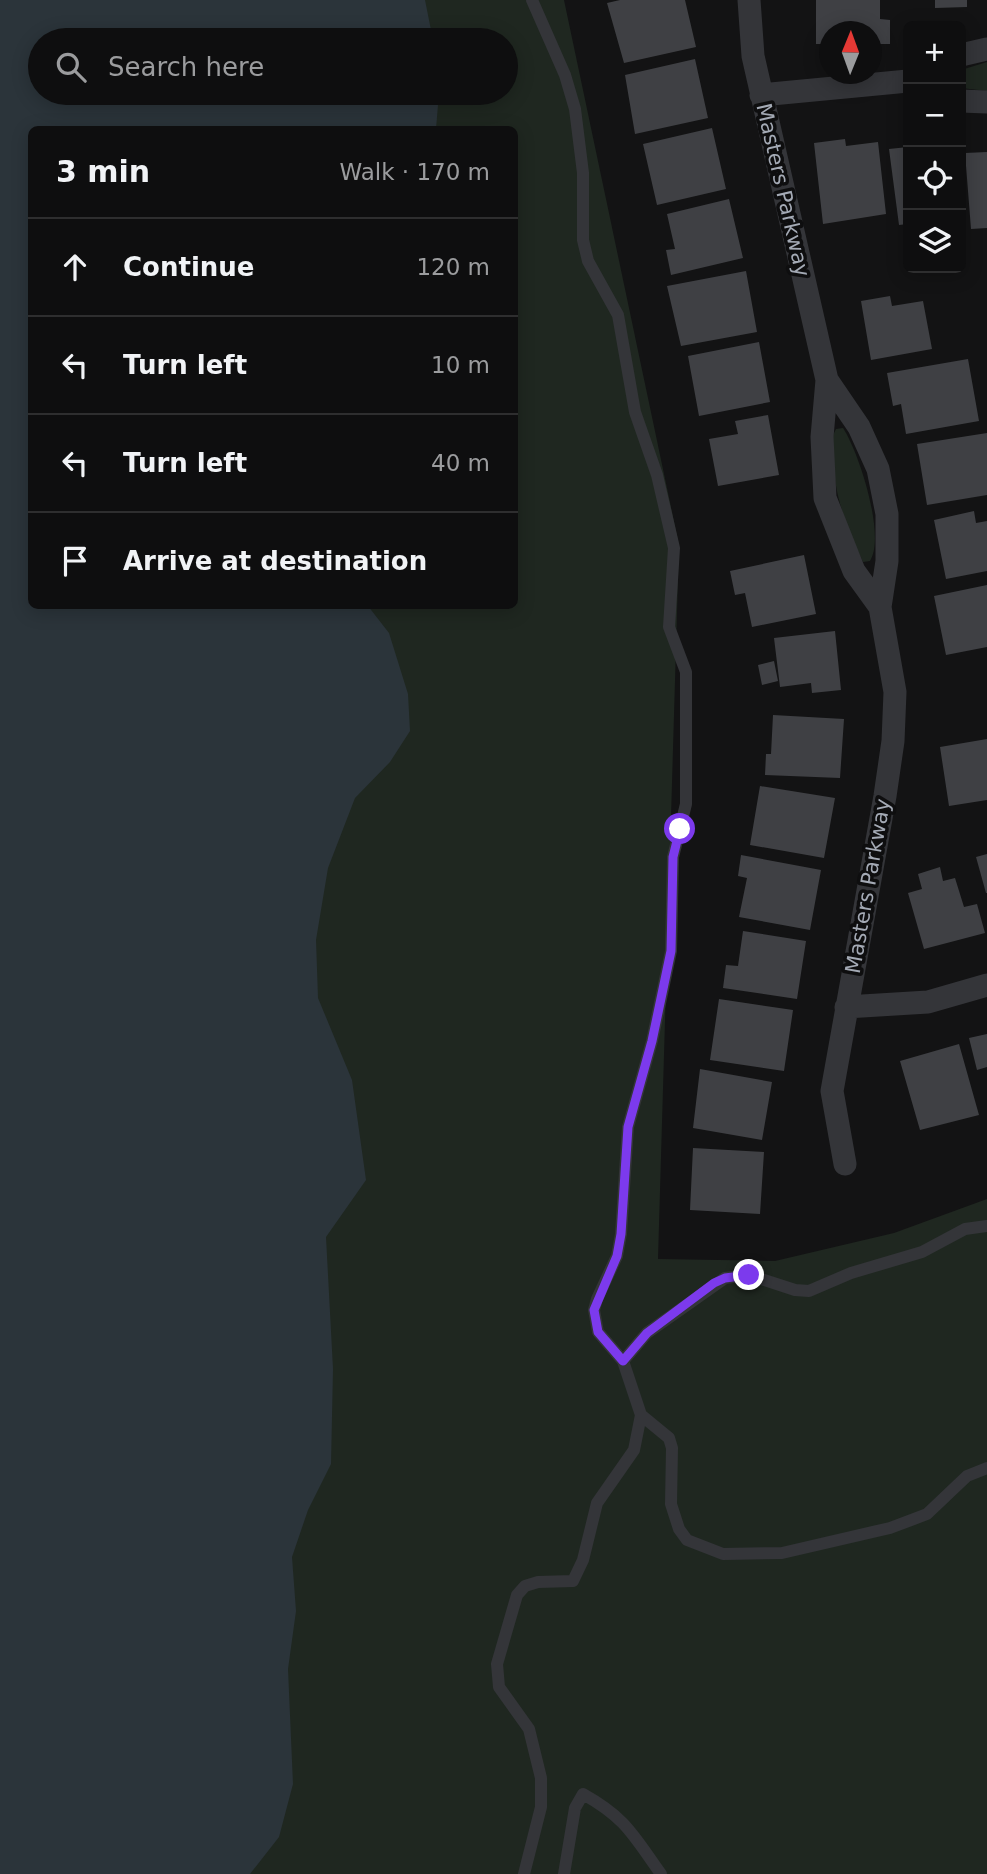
<!DOCTYPE html>
<html lang="en">
<head>
<meta charset="utf-8">
<style>
  :root { --surface:#0e0e0f; --page:#1c1c1d; --text:#f1f3f6; --muted:#9b9c9e; --line:#2e2e2f }
  body { margin:0; font-family:"DejaVu Sans",sans-serif; background:var(--page); color:var(--text) }
  .controls { position:absolute; right:21px; top:21px; display:grid; overflow:hidden; border-radius:10px; box-shadow:0 4px 18px #0003 }
  .controls button { width:63px; height:63px; display:grid; place-items:center; padding:0; border:0; border-bottom:2px solid var(--line); background:var(--surface); color:var(--text); font:35px sans-serif }
  .compass { position:absolute; left:819px; top:21px; width:63px; height:63px; border-radius:50%; background:var(--surface); box-shadow:0 4px 18px #0003; rotate:1deg }
  .stop { position:absolute; width:21px; height:21px; margin:-16px; border:5px solid #7c3aed; border-radius:50%; background:#fff }
  .stop.end { background:#7c3aed; border-color:#fff; box-shadow:0 2px 7px #0008 }
  .list { margin:0; padding:0; list-style:none }
  h2 { display:flex; justify-content:space-between; align-items:center; height:91px; margin:0; padding:0 28px; font-size:30px }
  h2 small { font-size:23px; font-weight:400; color:var(--muted) }
  .list li { display:grid; grid-template-columns:46px 1fr auto; gap:21px; align-items:center; box-sizing:border-box; height:98px; padding:0 28px; border-top:2px solid var(--line) }
  .list b { display:block; font-size:26px; white-space:nowrap }
  .list em { font-size:23px; font-style:normal; color:var(--muted) }
  .icon { flex:none; width:38px; height:38px; fill:none; stroke:currentColor; stroke-width:2; stroke-linecap:round; stroke-linejoin:round }
  .map { position:relative; flex:none; width:987px; height:1874px; overflow:hidden }
  .search { position:absolute; background:var(--surface); box-shadow:0 4px 18px #0003; left:28px; top:28px; width:490px; height:77px; display:flex; align-items:center; gap:18px; box-sizing:border-box; padding:0 24px; border-radius:38px; color:var(--muted); font-size:26px }
  .panel { position:absolute; background:var(--surface); box-shadow:0 4px 18px #0003; left:28px; top:126px; width:490px; height:483px; border-radius:10px }
  .map>svg:first-child { display:block }
  .green { fill:#1f2720; fill-rule:evenodd }
  .water { fill:#2b343a }
  .building { fill:#3f4044 }
  .lines { fill:none; stroke-linecap:round; stroke-linejoin:round }
  .lane { stroke:#343539; stroke-width:12 }
  .street { stroke:#343539; stroke-width:23 }
  .route { stroke:#7c3aed; stroke-width:9 }
  .labels { text-anchor:middle; stroke-width:7; stroke-linejoin:round; paint-order:stroke }
  .street-label { font-size:21px; fill:#a4aab5; stroke:#0e0e0f }
</style>
</head>
<body>
<div class="map">
<svg width="987" height="1874" viewBox="0 0 987 1874">
  <rect width="100%" height="100%" fill="#131314"/>
  <path class="green" d="M0,0H564L679,545L658,1259L775,1261L894,1233L987,1199V1874H0ZM40,40H506V93H40ZM32,130H514V606H32Z
    M987,62V91L961,88V70Z
    M843,428C859,452 886,536 870,561L863,562C846,526 834,496 833,455C833,446 831,437 836,429Z"/>
  <path class="water" d="M0,0H425L433,40H40V93H439L436,129L32,130V606H368L389,633L408,694L410,731L390,762L355,798L328,868L316,940L318,998L352,1080L366,1180L326,1237L333,1369L331,1464L308,1510L292,1557L296,1611L288,1669L293,1784L279,1837L250,1874H0Z"/>
  <path class="building" d="M620,0H685L696,47L624,63L607,3Z
    M816,0H880V19L890,20V44H872V32H830V44H816Z
    M935,0H967V7L935,8Z
    M695,59L708,118L635,134L625,75Z
    M712,128L726,189L657,205L643,144Z
    M845,139L846,146L878,142L886,214L823,224L814,143Z
    M908,147V224L899,225L889,149Z
    M987,152V228L971,229L965,153Z
    M729,199L743,258L671,275L666,250L675,249L667,214Z
    M746,271L757,332L681,346L667,286Z
    M890,296L892,306L923,301L932,349L871,360L861,301Z
    M759,342L770,402L699,416L688,356Z
    M968,359L979,421L906,434L901,404L893,406L887,373Z
    M768,415L779,475L718,486L709,439L738,434L735,421Z
    M987,433V495L927,505L917,444Z
    M974,511L976,523L987,521V571L946,579L934,520Z
    M804,555L816,614L752,627L745,593L735,595L730,571Z
    M987,585V647L946,655L934,596Z
    M835,631L841,690L812,693L811,683L780,687L774,638Z
    M774,661L778,681L762,685L758,665Z
    M773,715L844,719L840,778L765,775L766,754H771Z
    M987,739V800L949,806L940,747Z
    M760,786L835,798L824,858L750,845Z
    M987,854V893H986L976,857Z
    M741,855L821,870L810,930L739,917L747,878L738,876Z
    M940,867L943,881L955,878L964,907L977,904L985,933L924,949L908,893L922,889L918,874Z
    M743,931L806,941L797,999L723,988L726,965L738,966Z
    M719,999L793,1010L784,1071L710,1060Z
    M987,1034V1067L977,1070L969,1038Z
    M959,1044L979,1115L920,1130L900,1061Z
    M700,1069L772,1082L762,1140L693,1128Z
    M693,1148L764,1152L760,1214L690,1210Z"/>
  <g class="lines">
    <path class="lane" d="M532,0L565,75L575,109L583,173V240L588,261L618,315L635,412L657,475L674,548L669,627L686,672V804L673,857L671,951L652,1041L628,1127L621,1234L617,1256L597,1299L594,1310L598,1332L623,1361L641,1415L669,1438L672,1448L671,1504L679,1529L687,1540L723,1554L782,1553L890,1528L927,1514L967,1476L987,1468
      M623,1361L647,1333L725,1278L749,1275L795,1290L809,1291L851,1273L922,1252L965,1229L987,1226
      M524,1874L541,1807V1778L529,1729L499,1687L497,1664L517,1595L525,1586L538,1582L573,1581L583,1560L597,1503L634,1450L641,1415
      M564,1874L575,1808L583,1794C626,1818 633,1835 661,1874"/>
    <path class="street" d="M749,0L753,56L827,380L822,437L825,498L854,571L880,607
      M961,55L987,49
      M761,95L908,81
      M961,101L987,102
      M827,380L859,427L878,469L887,514V561L880,607L895,692L893,741L885,796L832,1091L845,1164
      M846,1007L928,1002L987,985"/>
  </g>
  <g class="lines">
    <path class="route" d="M680,829L673,857L671,951L652,1041L628,1127L621,1234L617,1256L594,1310L598,1332L623,1361L647,1333L714,1283L725,1278L749,1275"/>
  </g>
  <g class="labels">
    <g class="street-label">
      <text transform="translate(783 190) rotate(77)" y="7">Masters Parkway</text>
      <text transform="translate(868 886) rotate(-80)" y="7">Masters Parkway</text>
    </g>
  </g>
</svg>
<div class="controls">
<button>+</button>
<button>−</button>
<button><svg class="icon" aria-label="locate" viewBox="0 0 24 24"><circle cx="12" cy="12" r="6"/><path d="M12 2v4M12 18v4M2 12h4M18 12h4"/></svg></button>
<button><svg class="icon" aria-label="layers" viewBox="0 0 24 24"><path d="M12 4l9 5-9 5-9-5zM3 14l9 5 9-5"/></svg></button>
</div>
<svg class="compass" viewBox="-18 -18 36 36"><path d="M0-13l5 13h-10z" fill="#e53935"/><path d="M0 13l5-13h-10z" fill="#9b9c9e"/></svg>
<div class="stop" style="left:680px;top:829px"></div>
<div class="stop end" style="left:749px;top:1275px"></div>
<div class="search"><svg class="icon" aria-label="search" viewBox="0 0 24 24"><circle cx="10" cy="10" r="6"/><path d="M15 15l6 6"/></svg>Search here</div>
<section class="panel">
<h2>3 min<small>Walk · 170 m</small></h2>
<ul class="list">
<li><svg class="icon" aria-label="ahead" viewBox="0 0 24 24"><path d="M12 20V5M6 11l6-6 6 6"/></svg><div><b>Continue</b></div><em>120 m</em></li>
<li><svg class="icon" aria-label="left" viewBox="0 0 24 24"><path d="M17 20v-9H6M10 6l-5 5 5 5"/></svg><div><b>Turn left</b></div><em>10 m</em></li>
<li><svg class="icon" aria-label="left" viewBox="0 0 24 24"><path d="M17 20v-9H6M10 6l-5 5 5 5"/></svg><div><b>Turn left</b></div><em>40 m</em></li>
<li><svg class="icon" aria-label="arrive" viewBox="0 0 24 24"><path d="M6 21V4h12l-3 4 3 4H6"/></svg><div><b>Arrive at destination</b></div></li>
</ul>
</section>
</div>
</body>
</html>
